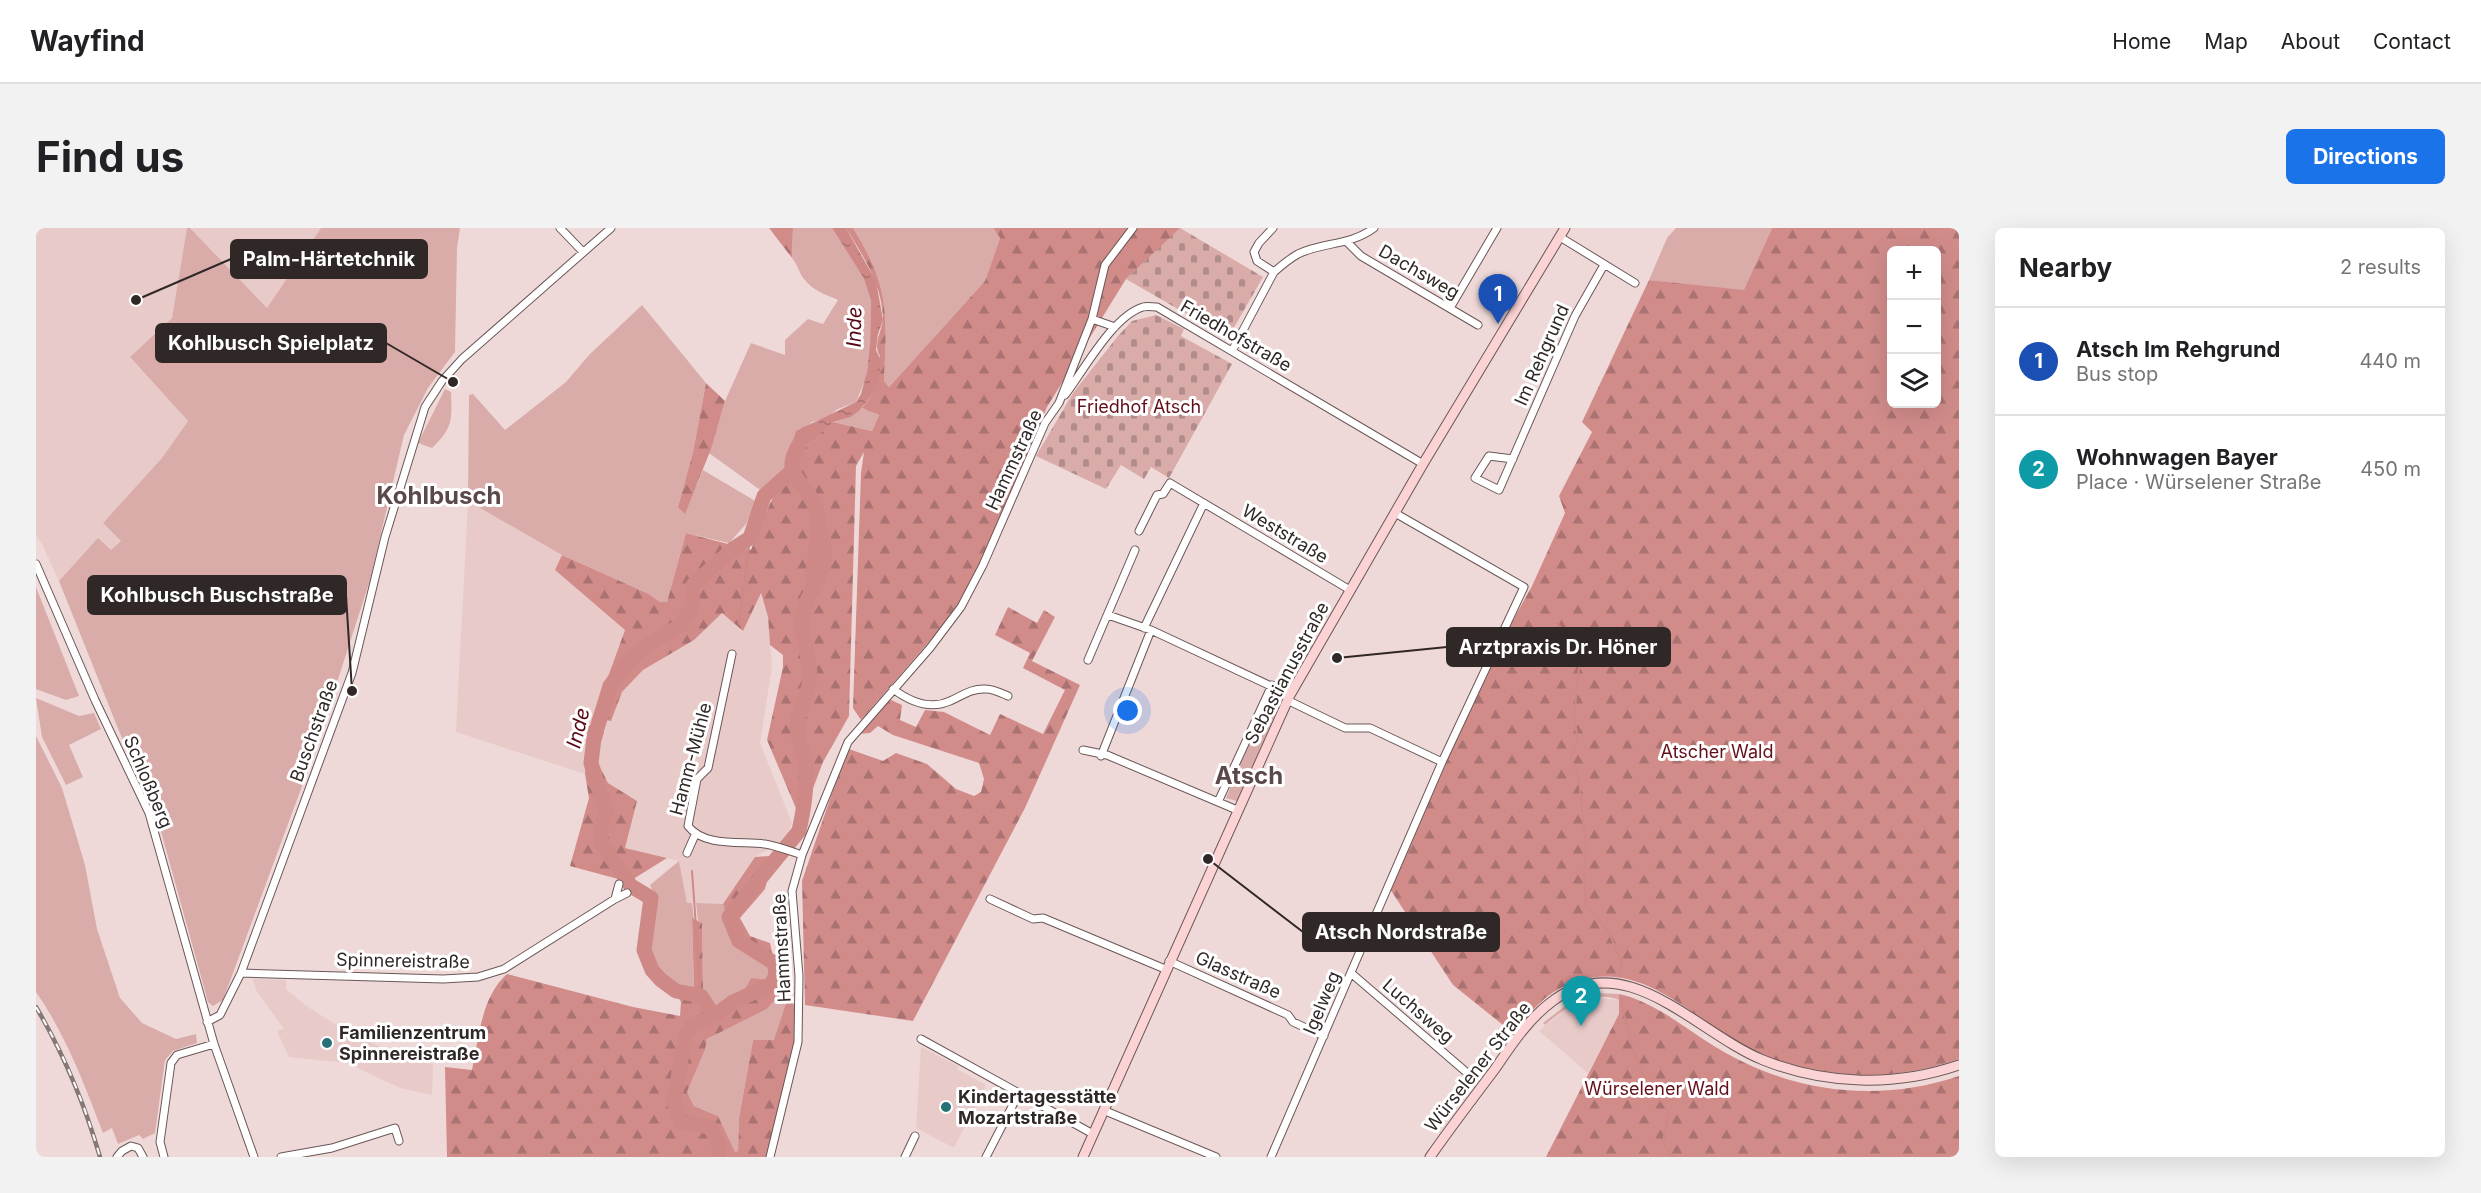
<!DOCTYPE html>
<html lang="en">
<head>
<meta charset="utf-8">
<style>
  :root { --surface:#fff; --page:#f2f2f2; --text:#202124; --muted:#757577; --line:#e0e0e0; --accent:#1a73e8 }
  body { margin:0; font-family:Inter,sans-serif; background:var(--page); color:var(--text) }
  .controls { position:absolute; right:18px; top:18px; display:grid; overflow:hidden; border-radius:9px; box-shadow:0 6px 24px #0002 }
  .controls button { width:54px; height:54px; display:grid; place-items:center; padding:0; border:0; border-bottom:2px solid var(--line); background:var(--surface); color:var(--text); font:30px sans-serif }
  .you { position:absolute; left:1092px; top:483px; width:21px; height:21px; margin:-15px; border:4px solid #fff; border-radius:50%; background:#1a73e8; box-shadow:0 0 0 9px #1a73e833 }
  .badge { display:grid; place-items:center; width:39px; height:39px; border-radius:50%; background:var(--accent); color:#fff; font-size:20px; font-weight:700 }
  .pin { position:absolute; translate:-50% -50px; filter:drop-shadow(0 2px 3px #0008) }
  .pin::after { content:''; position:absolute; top:32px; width:21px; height:18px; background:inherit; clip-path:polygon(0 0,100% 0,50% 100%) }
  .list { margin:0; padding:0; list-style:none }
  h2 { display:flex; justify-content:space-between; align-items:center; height:78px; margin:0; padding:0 24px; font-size:26px }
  h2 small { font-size:20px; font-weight:400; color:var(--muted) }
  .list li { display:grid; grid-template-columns:39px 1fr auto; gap:18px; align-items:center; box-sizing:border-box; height:108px; padding:0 24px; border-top:2px solid var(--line) }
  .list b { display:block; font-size:22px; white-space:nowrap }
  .list p { margin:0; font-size:20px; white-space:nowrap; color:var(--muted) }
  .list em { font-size:20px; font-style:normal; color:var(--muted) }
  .icon { flex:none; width:33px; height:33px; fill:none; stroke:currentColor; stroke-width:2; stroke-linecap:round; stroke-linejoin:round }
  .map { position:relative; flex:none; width:1923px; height:929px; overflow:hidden; border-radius:9px }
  header { display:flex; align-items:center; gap:36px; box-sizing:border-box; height:84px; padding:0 30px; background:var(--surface); border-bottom:2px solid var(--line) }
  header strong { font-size:28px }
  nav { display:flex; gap:33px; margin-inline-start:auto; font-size:21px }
  .intro { display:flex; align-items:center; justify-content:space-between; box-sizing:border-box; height:144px; padding:0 36px }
  h1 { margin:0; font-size:42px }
  .button { padding:15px 27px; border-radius:9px; background:var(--accent); color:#fff; font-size:21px; font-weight:700 }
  main { display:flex; gap:36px; padding:0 36px }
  aside { flex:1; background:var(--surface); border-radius:9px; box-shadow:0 6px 24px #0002 }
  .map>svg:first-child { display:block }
  .built { fill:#e8cac9 }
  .green { fill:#d9acaa }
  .forest { fill:url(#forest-firs); fill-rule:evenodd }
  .cemetery { fill:url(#cemetery-stones) }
  .water { fill:url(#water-ripples) }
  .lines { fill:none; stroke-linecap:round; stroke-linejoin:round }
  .stream { stroke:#ce8987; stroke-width:2 }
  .river { stroke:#ce8987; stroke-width:15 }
  .minor-casing { stroke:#695756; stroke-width:9 }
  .secondary-casing { stroke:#695756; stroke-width:11 }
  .minor { stroke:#fff; stroke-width:7 }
  .secondary { stroke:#fbd3d4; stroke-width:9 }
  .rail-casing { stroke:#857776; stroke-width:4.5 }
  .rail { stroke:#fff; stroke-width:2; stroke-dasharray:7; stroke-linecap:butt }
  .poi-dot { fill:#267175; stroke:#fff; stroke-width:2 }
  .labels { text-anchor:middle; stroke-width:6; stroke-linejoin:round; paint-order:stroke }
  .street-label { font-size:18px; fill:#302827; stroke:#fff }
  .park-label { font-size:18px; fill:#620f19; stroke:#fff }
  .poi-label { font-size:18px; font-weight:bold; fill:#302827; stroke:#fff; text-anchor:start }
  .water-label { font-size:20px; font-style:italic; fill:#5a0512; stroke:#fff }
  .district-label { font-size:24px; font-weight:bold; fill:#5b4949; stroke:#fff }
  .leader { fill:none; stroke:#302827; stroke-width:2 }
  .callout-dot { fill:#302827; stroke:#fff; stroke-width:2 }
  .callout { fill:#302827; stroke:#302827; stroke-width:2 }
  .callout-label { font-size:20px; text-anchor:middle; font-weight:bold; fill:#fff }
</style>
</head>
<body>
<header>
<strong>Wayfind</strong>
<nav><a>Home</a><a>Map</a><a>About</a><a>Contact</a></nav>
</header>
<div class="intro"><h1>Find us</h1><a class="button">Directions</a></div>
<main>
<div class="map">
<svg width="1923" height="929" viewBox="0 0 1923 929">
  <defs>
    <pattern id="forest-firs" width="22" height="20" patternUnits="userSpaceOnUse" patternTransform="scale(1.5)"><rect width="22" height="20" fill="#d18c8a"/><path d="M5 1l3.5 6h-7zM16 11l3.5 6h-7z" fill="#aa7271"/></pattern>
    <pattern id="cemetery-stones" width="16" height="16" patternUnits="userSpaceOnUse" patternTransform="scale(1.5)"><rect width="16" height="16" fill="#d9acaa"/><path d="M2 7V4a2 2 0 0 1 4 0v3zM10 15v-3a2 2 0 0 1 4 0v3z" fill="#b08c8a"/></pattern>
    <pattern id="water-ripples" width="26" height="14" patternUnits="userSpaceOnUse" patternTransform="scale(1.5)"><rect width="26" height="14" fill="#ce8987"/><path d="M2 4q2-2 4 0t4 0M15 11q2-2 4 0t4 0" fill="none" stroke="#a8706e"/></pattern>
  </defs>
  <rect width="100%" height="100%" fill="#efd9d8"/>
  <path class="built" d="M0,0H151L136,90L94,129L152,193L126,230L67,295L85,313L75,323L62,311L23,353L6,316L0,308Z
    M154,0H285L231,80Z
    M432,273L526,327L519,342L589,402L558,490L575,492L586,464L607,442L658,412L686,384L706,403L724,364L732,389L736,439L724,515L756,595L749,613L719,629L687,676L651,675L643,633L589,620L601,573L572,555L560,531L568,504L552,498L549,546L420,504Z
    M217,751L250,752V761L269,777L313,805L357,824L397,836L396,867L364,860L311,835L253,829L241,803L248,801L220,762Z
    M1563,770L1583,772L1584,786L1552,845L1503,803L1535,777Z
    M885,819L922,838L921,841L950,857L918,920L880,900Z"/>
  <path class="green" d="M151,0H154L231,80L285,0H424L421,20L419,124L392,160L368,207L334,352L279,523L187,772L177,778L172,774L121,589L83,503L23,353L62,310L75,322L85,313L67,295L126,230L152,193L94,129L136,90Z
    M757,0H796L828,51L835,73L834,121L830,150L820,174L802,181L790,190L776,194L757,212L753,236L749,244L735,254L727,264L673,225L689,173L715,115L749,127V112L772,91L787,96L802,72C789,66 777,63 768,51C763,45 762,37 756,30Z
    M817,0H957L964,10L949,53L853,159L848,153C851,86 854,59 817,0Z
    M1640,0H1736L1708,63L1613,52L1631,10Z
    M606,77L670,155L657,224L642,279L661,257L667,242L721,274L710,296L693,315L650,305L631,374H624L613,366L526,327L432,273L433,167L437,166L469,202L530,154L553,127Z
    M409,161L415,164C416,192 417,200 396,220L382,215Z
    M826,180L843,187L836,203L797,194L815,189Z
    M0,359L43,468L30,472L0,461Z
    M1235,463L1242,465L1244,475L1201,573L1190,570Z
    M0,470L43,488L58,485L65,501L33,517L47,549L30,557L6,509Z
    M0,508L26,560L49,637L61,701L84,770L106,795L140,811L160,806L161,815L137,823L129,832L119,905L107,911L103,907L82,916L76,900L67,905C48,856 30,807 0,764Z
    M643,633L651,675H656L658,691H656L658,762L646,759L644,763C580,720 634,697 614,657Z
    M660,675L687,676C696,713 703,715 732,738L731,751L715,750L708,762L681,780L667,760L666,695L662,693Z
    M1562,765L1583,766V772C1556,761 1528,780 1509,797L1507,795L1533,775Z
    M743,768L751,772L739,812H717L703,890L702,923L699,925L682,888L658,878L651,864L669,822L671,811L731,781Z"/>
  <path class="forest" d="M733,0H757L756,30Z
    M810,0H817C854,59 851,86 848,153L853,159L949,53L964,10L957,0H1145L1090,51L1011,179L954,314L933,359L912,392L825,492L817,480L825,245L828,224L820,238L813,488L787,534L765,592L731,512L747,439V427L734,417L732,389L725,365L707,403L686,385L658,412L607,442L586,464L575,493L557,490L589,402L519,342L526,327L613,366L624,374H631L650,305L715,322C735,270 752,228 797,194L836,203L843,187L826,180L835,168L844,128C836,116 847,102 847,89C845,54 827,28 810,0Z
    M1736,0H1923V831C1857,854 1792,852 1727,827C1668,804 1613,730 1543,753C1529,757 1515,764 1504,775C1494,784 1486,795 1477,805L1417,757L1354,661L1456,430L1496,358L1529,285L1523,268L1556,204L1546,194L1613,52L1708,62ZM1856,22H1900V176H1856Z
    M670,155L689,173L675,221L649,286L642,279L657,224Z
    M972,379L1001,395L1008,382L1019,389L996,433L1044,457L989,580L877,793L769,777L766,653L797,562L813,521L847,533L860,525L891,536L920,561L938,568L945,564L948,551L943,535L857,507L842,498L834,505L822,506L853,471L866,477L864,492L880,499L889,482L908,484L954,507L964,486L1007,506L1029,462L987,440L994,425L959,407Z
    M552,497L568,504L560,531L572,555L601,573L589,620L631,630L586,658L582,651L534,638L553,570L549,546Z
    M747,627L731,653L729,661L704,690L714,708L734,715L737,728H746L743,768L731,781L671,811L669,822L651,864L658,878L682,888L699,924L702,923L703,890L717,812H738L751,772L759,777V813L730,929H411L409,839L436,842C443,810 445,769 471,746L597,779L644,788L645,774L641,767L646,759L658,761L656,690L666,695L667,760L681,780L708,762L715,750L731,751L732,738C703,715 696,713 687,676L719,629Z
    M1583,766C1619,774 1647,799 1678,818C1752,864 1840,876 1923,848V929H1510L1583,786Z"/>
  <path class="cemetery" d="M1144,0L1227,49L1192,110L1090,51Z
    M1120,87L1148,101L1145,108L1196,136L1133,250L1115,239L1108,251L1085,237L1070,261L1000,228L1037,165L1082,108L1096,93Z"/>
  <path class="water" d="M796,0H810L840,53L847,92L842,106L840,122L845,132L842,154L835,168L824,182L815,189L797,194L766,222L755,221L760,203L820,174L825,166L831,144L834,116L835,73L828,51Z"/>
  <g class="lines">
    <path class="stream" d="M1520,395L1539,414L1543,439L1538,490L1542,512L1535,530L1543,551L1550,619L1548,644L1550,677L1573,704L1586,736L1584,747
      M703,396L714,310
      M656,643L665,768
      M1586,772C1589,801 1599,830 1612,856C1617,867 1631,875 1632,887C1632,896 1628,906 1627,915L1637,929"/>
    <path class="river" d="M778,361C791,337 791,327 784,301
      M678,788L665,768L640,763L625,752L616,742L608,722L615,670L595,658L565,615V597L570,584L555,535L558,510L574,458L594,431L620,411L644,398L656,380L657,357L698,320L714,310L728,268L757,242
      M683,929V917L674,899L645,894L638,875L649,808L656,798L678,788L697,774L734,757L741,747L738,735L703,713L693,689L763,603C768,581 772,556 769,534C767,522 761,511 761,498C762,481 774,464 774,450C774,415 754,396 777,362C774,333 789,302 778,275C773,262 754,249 756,235C757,225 764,214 770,206"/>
    <defs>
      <path id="minor" d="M524,0L547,24
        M1237,0L1223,15L1218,24L1221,33L1238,44
        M1524,9L1599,55
        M1311,14L1325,28L1442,97
        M1414,80L1461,0
        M1056,91L1079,99
        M1196,123L1238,44C1246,37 1253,31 1262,26C1286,14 1314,18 1338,0
        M1029,167C1048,142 1077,88 1107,79C1111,78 1117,79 1121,79L1387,236
        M1477,231L1453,228L1439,250L1463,262L1539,88L1568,37
        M1103,303L1121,267L1127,266L1134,255L1314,362
        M0,336L59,472L113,585L178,816L218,929
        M1072,387L1115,402L1254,467
        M1108,400L1168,275
        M696,426L672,540L661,551L652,598C668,619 705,613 729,616C741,618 754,623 766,627
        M1052,432L1099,322
        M857,461C873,473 894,482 914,473C926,468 935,460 950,461C957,461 965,465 972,468
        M1251,472L1309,500H1334L1406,534L1488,359L1359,285
        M1047,522L1071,527L1201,582
        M1065,528L1115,402
        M1182,574L1236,457
        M651,625L659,607
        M579,671L591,665
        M954,671L997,691L1007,690L1129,741
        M1133,733L1252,787L1257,794L1288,808
        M205,745L407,751L442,749L468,741L579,671L583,656
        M1315,745L1429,843
        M171,794L184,787L205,745L316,445L349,309L389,179L406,153L426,131L575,0
        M885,811L1057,906
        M1067,882L1180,929
        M81,929L86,923L95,918L102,920L107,929
        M128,929L124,914L135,835L141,827L178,816
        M245,929L296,920L359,900L363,913
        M734,929L762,814L763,748L756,663L766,627L812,514L894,420L925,379L947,337L1009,195L1023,175L1056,91L1069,37L1097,0
        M869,929L879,908
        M950,929L983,865
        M1235,929L1406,534"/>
      <path id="secondary" d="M1047,929L1254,467L1387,236L1529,0
        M1394,929C1415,899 1437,870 1459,841C1476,816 1493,790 1518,772C1591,718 1662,806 1727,832C1790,857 1859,859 1923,837"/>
    </defs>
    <use href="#minor" class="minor-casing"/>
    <use href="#secondary" class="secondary-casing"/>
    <use href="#minor" class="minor"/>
    <use href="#secondary" class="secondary"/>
    <defs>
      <path id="rail" d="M0,779C29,828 48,874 64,929"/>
    </defs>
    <use href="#rail" class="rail-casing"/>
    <use href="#rail" class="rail"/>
  </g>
  <g class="poi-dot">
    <circle cx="291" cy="815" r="6"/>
    <circle cx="910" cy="879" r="6"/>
  </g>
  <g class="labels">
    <g class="street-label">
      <text transform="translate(1383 44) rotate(30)" y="6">Dachsweg</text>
      <text transform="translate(1200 108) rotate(30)" y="6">Friedhofstraße</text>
      <text transform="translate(1506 127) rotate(-66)" y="6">Im Rehgrund</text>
      <text transform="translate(978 232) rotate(-65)" y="6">Hammstraße</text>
      <text transform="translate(1249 306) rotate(31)" y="6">Weststraße</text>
      <text transform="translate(1251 445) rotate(-62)" y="6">Sebastianusstraße</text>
      <text transform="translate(278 503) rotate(-70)" y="6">Buschstraße</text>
      <text transform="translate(655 531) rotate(-75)" y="6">Hamm-Mühle</text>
      <text transform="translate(112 554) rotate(67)" y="6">Schloßberg</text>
      <text transform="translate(746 720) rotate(-93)" y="6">Hammstraße</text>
      <text transform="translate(367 733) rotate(1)" y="6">Spinnereistraße</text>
      <text transform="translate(1202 747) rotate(24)" y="6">Glasstraße</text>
      <text transform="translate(1286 775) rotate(-67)" y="6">Igelweg</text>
      <text transform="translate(1382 783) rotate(41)" y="6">Luchsweg</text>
      <text transform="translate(1442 839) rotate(-52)" y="6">Würselener Straße</text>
    </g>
    <g class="park-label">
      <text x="1103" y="185">Friedhof Atsch</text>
      <text x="1681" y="530">Atscher Wald</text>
      <text x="1621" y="867">Würselener Wald</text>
    </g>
    <g class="poi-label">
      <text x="303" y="811">Familienzentrum<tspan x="303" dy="21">Spinnereistraße</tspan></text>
      <text x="922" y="875">Kindertagesstätte<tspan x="922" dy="21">Mozartstraße</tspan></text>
    </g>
    <g class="water-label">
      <text transform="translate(818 99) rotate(-89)" y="7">Inde</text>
      <text transform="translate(542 500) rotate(-76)" y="7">Inde</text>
    </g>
    <g class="district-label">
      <text x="403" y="276">Kohlbusch</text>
      <text x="1213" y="556">Atsch</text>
    </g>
  </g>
  <path class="leader" d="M100 72L195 31M417 154L350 115M316 463L310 367M1301 430L1411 419M1172 631L1267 704"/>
  <g class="callout-dot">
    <circle cx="100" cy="72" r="6"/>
    <circle cx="417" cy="154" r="6"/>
    <circle cx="316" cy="463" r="6"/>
    <circle cx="1301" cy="430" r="6"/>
    <circle cx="1172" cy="631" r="6"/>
  </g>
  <g class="callout">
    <rect x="195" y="12" width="196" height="38" rx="6"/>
    <rect x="120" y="96" width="230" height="38" rx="6"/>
    <rect x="52" y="348" width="258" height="38" rx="6"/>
    <rect x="1411" y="400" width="223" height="38" rx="6"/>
    <rect x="1267" y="685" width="196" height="38" rx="6"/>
  </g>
  <g class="callout-label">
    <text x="293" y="38">Palm-Härtetchnik</text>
    <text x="235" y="122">Kohlbusch Spielplatz</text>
    <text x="181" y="374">Kohlbusch Buschstraße</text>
    <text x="1522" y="426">Arztpraxis Dr. Höner</text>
    <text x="1365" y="711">Atsch Nordstraße</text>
  </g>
</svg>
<div class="controls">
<button>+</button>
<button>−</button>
<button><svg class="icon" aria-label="layers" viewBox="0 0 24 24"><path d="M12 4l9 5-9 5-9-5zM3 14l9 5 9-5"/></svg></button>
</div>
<div class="you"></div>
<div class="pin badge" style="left:1462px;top:96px;background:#1a4fb4">1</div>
<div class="pin badge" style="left:1545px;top:798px;background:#0f9aa8">2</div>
</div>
<aside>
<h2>Nearby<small>2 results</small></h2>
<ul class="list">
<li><span class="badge" style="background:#1a4fb4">1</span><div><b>Atsch Im Rehgrund</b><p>Bus stop</p></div><em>440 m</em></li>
<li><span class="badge" style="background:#0f9aa8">2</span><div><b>Wohnwagen Bayer</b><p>Place · Würselener Straße</p></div><em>450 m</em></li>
</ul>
</aside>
</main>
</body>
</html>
